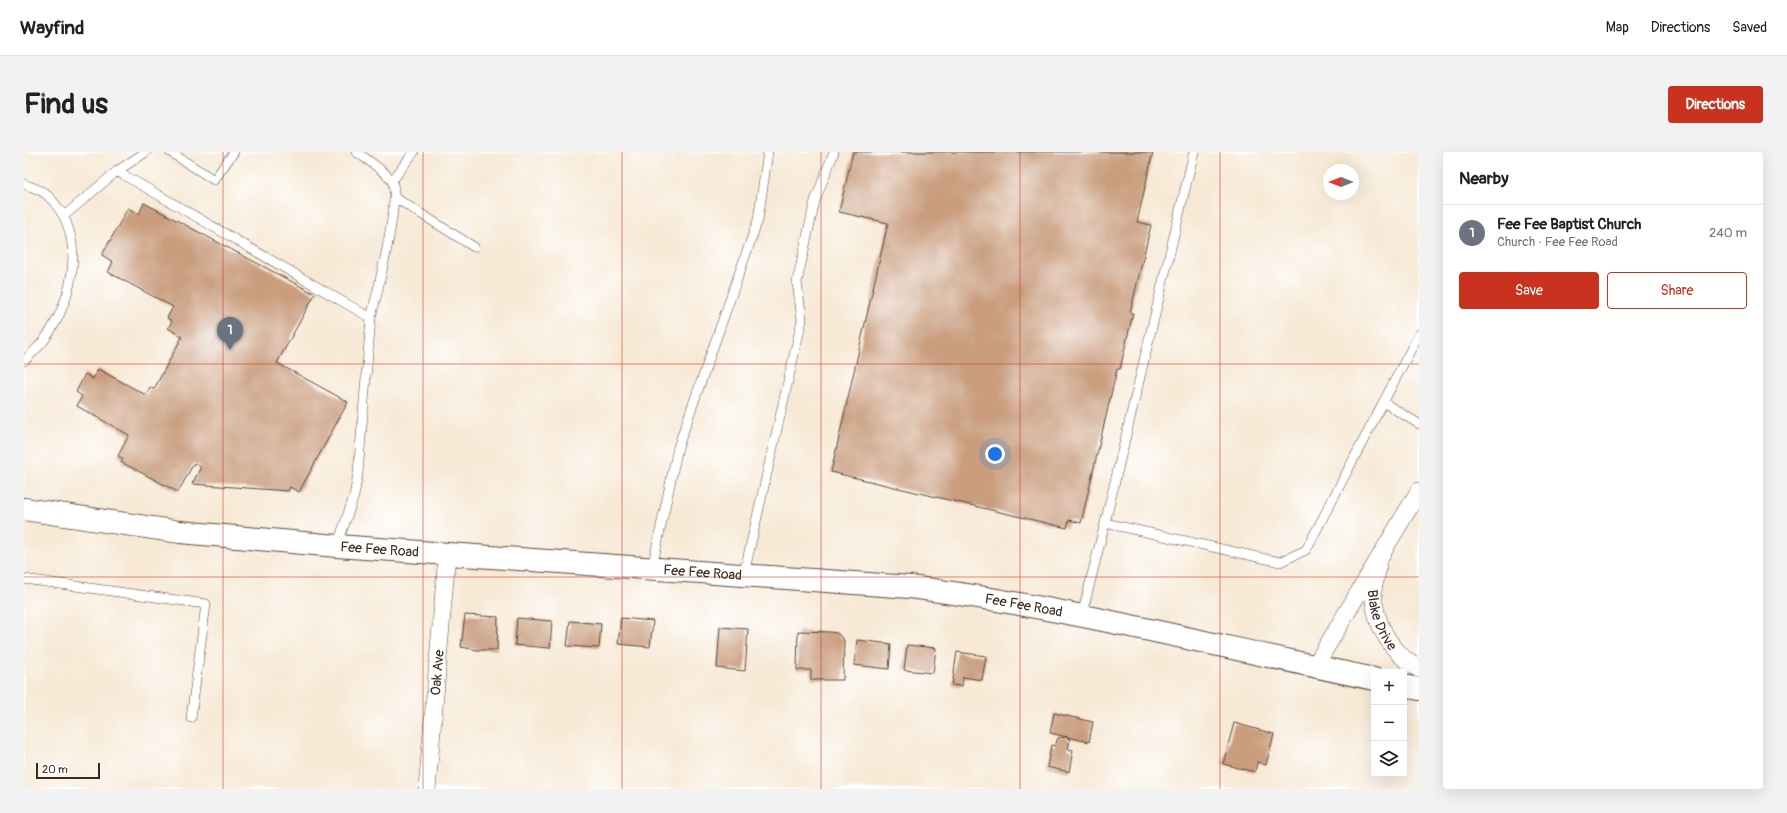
<!DOCTYPE html>
<html lang="en">
<head>
<meta charset="utf-8">
<style>
  :root { --surface:#fff; --page:#f2f2f2; --text:#202124; --muted:#757577; --line:#e0e0e0; --accent:#c8321e }
  body { margin:0; font-family:Pangolin,sans-serif; background:var(--page); color:var(--text) }
  .controls { position:absolute; right:12px; bottom:12px; display:grid; overflow:hidden; border-radius:4px; box-shadow:0 4px 16px #0002 }
  .controls button { width:36px; height:36px; display:grid; place-items:center; padding:0; border:0; border-bottom:1px solid var(--line); background:var(--surface); color:var(--text); font:20px sans-serif }
  .compass { position:absolute; left:1299px; top:12px; width:36px; height:36px; border-radius:50%; background:var(--surface); box-shadow:0 4px 16px #0002; rotate:270deg }
  .scale { position:absolute; left:12px; bottom:10px; width:64px; box-sizing:border-box; padding-left:4px; border:2px solid #3b2a1e; border-top:0; font-size:11px; line-height:14px; white-space:nowrap; color:#3b2a1e; -webkit-text-stroke:3px #fff; paint-order:stroke }
  .you { position:absolute; left:971px; top:302px; width:14px; height:14px; margin:-10px; border:3px solid #fff; border-radius:50%; background:#1a73e8; box-shadow:0 0 0 6px #1a73e833 }
  .badge { display:grid; place-items:center; width:26px; height:26px; border-radius:50%; background:var(--accent); color:#fff; font-size:13px; font-weight:700 }
  .pin { position:absolute; translate:-50% -33px; filter:drop-shadow(0 1px 2px #0008) }
  .pin::after { content:''; position:absolute; top:21px; width:14px; height:12px; background:inherit; clip-path:polygon(0 0,100% 0,50% 100%) }
  .list { margin:0; padding:0; list-style:none }
  h2 { display:flex; justify-content:space-between; align-items:center; height:52px; margin:0; padding:0 16px; font-size:17px }
  h2 small { font-size:13px; font-weight:400; color:var(--muted) }
  .list li { display:grid; grid-template-columns:26px 1fr auto; gap:12px; align-items:center; box-sizing:border-box; height:56px; padding:0 16px; border-top:1px solid var(--line) }
  .list b { display:block; font-size:15px; white-space:nowrap }
  .list p { margin:0; font-size:13px; white-space:nowrap; color:var(--muted) }
  .list em { font-size:13px; font-style:normal; color:var(--muted) }
  .actions { display:flex; gap:8px; padding:12px 16px }
  .actions a { flex:1; padding:9px 0; border:1px solid var(--accent); border-radius:4px; text-align:center; font-size:14px; color:var(--accent) }
  .actions .main { background:var(--accent); color:#fff }
  .icon { flex:none; width:22px; height:22px; fill:none; stroke:currentColor; stroke-width:2; stroke-linecap:round; stroke-linejoin:round }
  .map { position:relative; flex:none; width:1395px; height:637px; overflow:hidden; border-radius:4px }
  header { display:flex; align-items:center; gap:24px; box-sizing:border-box; height:56px; padding:0 20px; background:var(--surface); border-bottom:1px solid var(--line) }
  header strong { font-size:19px }
  nav { display:flex; gap:22px; margin-inline-start:auto; font-size:14px }
  .intro { display:flex; align-items:center; justify-content:space-between; box-sizing:border-box; height:96px; padding:0 24px }
  h1 { margin:0; font-size:28px }
  .button { padding:10px 18px; border-radius:4px; background:var(--accent); color:#fff; font-size:14px; font-weight:700 }
  main { display:flex; gap:24px; padding:0 24px }
  aside { flex:1; background:var(--surface); border-radius:4px; box-shadow:0 4px 16px #0002 }
  .map>svg:first-child { display:block }
  .building { fill:#c99d7e }
  .lines { fill:none; stroke-linecap:round; stroke-linejoin:round }
  .lane-casing { stroke:#574739; stroke-width:10 }
  .street-casing { stroke:#574739; stroke-width:18 }
  .secondary-casing { stroke:#574739; stroke-width:24 }
  .lane { stroke:#fff; stroke-width:9 }
  .street { stroke:#fff; stroke-width:17 }
  .secondary { stroke:#fff; stroke-width:22 }
  .grid { fill:none; stroke:#c8321e; stroke-width:1; stroke-opacity:0.55 }
  .labels { text-anchor:middle; stroke-width:3; stroke-linejoin:round; paint-order:stroke }
  .street-label { font-size:14px; fill:#3b2a1e; stroke:#fff }
</style>
</head>
<body>
<header>
<strong>Wayfind</strong>
<nav><a>Map</a><a>Directions</a><a>Saved</a></nav>
</header>
<div class="intro"><h1>Find us</h1><a class="button">Directions</a></div>
<main>
<div class="map">
<svg width="1395" height="637" viewBox="0 0 1395 637">
  <rect width="100%" height="100%" fill="#fff"/>
  <filter id="ink" filterUnits="userSpaceOnUse"><feTurbulence type="fractalNoise" baseFrequency=".025" numOctaves="2"/><feDisplacementMap in="SourceGraphic" scale="8" xChannelSelector="R" yChannelSelector="G"/><feConvolveMatrix kernelMatrix="1 2 1 2 8 2 1 2 1" color-interpolation-filters="sRGB"/></filter>
  <filter id="wash" filterUnits="userSpaceOnUse"><feTurbulence type="fractalNoise" baseFrequency=".012" numOctaves="4" result="noise"/><feDisplacementMap in="SourceGraphic" scale="16" xChannelSelector="R" yChannelSelector="G"/><feGaussianBlur stdDeviation="0.9" result="paint"/><feColorMatrix in="noise" values="0 0 0 0 0 0 0 0 0 0 0 0 0 0 0 0 0 1.4 0 .05"/><feComposite in="paint" operator="in"/></filter>
  <g filter="url(#wash)">
    <rect width="100%" height="100%" fill="#f7e9d5"/>
    <g id="blocks">
      <path class="building" d="M829,0H1129L1113,70L1127,73L1106,161H1109L1096,217H1093L1057,371L1045,368L1043,376L807,320L864,71L815,60Z
        M120,51L291,142L253,211L324,250L275,340L266,335L264,339L168,332L177,315L170,311L154,340L97,310L99,307L94,304L105,283L53,254L58,244L52,240L61,222L69,227L74,217L122,243L126,235L130,237L158,185L144,176L148,169L143,166L149,155L84,120L89,110L78,103L104,56L115,62Z
        M441,463L474,465L473,498H454L437,495Z
        M493,466L528,469L526,496L491,493Z
        M597,466L629,469L626,495L594,492Z
        M546,469L577,472L575,496L543,494Z
        M696,475L724,477L721,519L693,516Z
        M774,479L806,480L813,481L820,488L819,528H787V518H773Z
        M833,488L867,492L865,517L830,513Z
        M883,493L912,496L909,521L880,518Z
        M933,500L962,504L958,528L939,525L938,534L928,533Z
        M1030,561L1069,570L1065,590L1026,581Z
        M1210,571L1250,582L1242,613L1233,610L1231,620L1199,612Z
        M1042,585L1046,587L1044,597L1049,598L1045,620L1023,615L1027,593L1031,594L1034,586Z"/>
    </g>
  </g>
  <g filter="url(#ink)">
    <use href="#blocks" fill-opacity="0" stroke="#574739" stroke-width="1"/>
    <g class="lines">
      <defs>
        <path id="lane" d="M146,0L190,28L210,0
          M332,0C340,5 364,22 368,29C377,48 353,141 347,166
          M93,19L122,0
          M368,29L390,0
          M0,32C7,35 19,38 24,44C64,82 50,147 21,187C15,195 7,202 0,209
          M370,45L450,95
          M40,64L93,19L347,166L334,321L330,344L313,394
          M1359,250L1395,272
          M1081,371L1170,0
          M628,416L654,295L734,68L744,0
          M720,422L778,168L773,130L791,49L810,0
          M0,427L182,452L167,566
          M1058,463L1081,371L1256,410L1282,398L1395,182"/>
        <g id="street">
          <path id="s1" d="M1354,416C1352,424 1349,433 1349,441C1351,473 1367,501 1395,517"/>
          <path d="M1291,514L1395,339"/>
          <path id="s2" d="M403,637L423,403"/>
        </g>
        <g id="secondary">
          <path id="s3" d="M0,357L156,380L313,394L886,435C1043,455 1196,495 1350,527"/>
          <path d="M1380,534L1395,537"/>
        </g>
      </defs>
      <use href="#lane" class="lane-casing"/>
      <use href="#street" class="street-casing"/>
      <use href="#secondary" class="secondary-casing"/>
      <use href="#lane" class="lane"/>
      <use href="#street" class="street"/>
      <use href="#secondary" class="secondary"/>
    </g>
  </g>
  <path class="grid" d="M199,0V637M399,0V637M598,0V637M797,0V637M996,0V637M1196,0V637M0,212H1395M0,425H1395"/>
  <g class="labels">
    <g class="street-label">
      <text dy="5" stroke="none"><textPath href="#s3" startOffset="358">Fee Fee Road</textPath></text>
      <text dy="5" stroke="none"><textPath href="#s3" startOffset="682">Fee Fee Road</textPath></text>
      <text dy="5" stroke="none"><textPath href="#s3" startOffset="1005">Fee Fee Road</textPath></text>
      <text dy="5" stroke="none"><textPath href="#s1" startOffset="54">Blake Drive</textPath></text>
      <text dy="5" stroke="none"><textPath href="#s2" startOffset="117">Oak Ave</textPath></text>
    </g>
  </g>
</svg>
<div class="controls">
<button>+</button>
<button>−</button>
<button><svg class="icon" aria-label="layers" viewBox="0 0 24 24"><path d="M12 4l9 5-9 5-9-5zM3 14l9 5 9-5"/></svg></button>
</div>
<svg class="compass" viewBox="-18 -18 36 36"><path d="M0-13l5 13h-10z" fill="#e53935"/><path d="M0 13l5-13h-10z" fill="#757577"/></svg>
<div class="scale">20 m</div>
<div class="you"></div>
<div class="pin badge" style="left:206px;top:198px;background:#6b7280">1</div>
</div>
<aside>
<h2>Nearby<small></small></h2>
<ul class="list">
<li><span class="badge" style="background:#6b7280">1</span><div><b>Fee Fee Baptist Church</b><p>Church · Fee Fee Road</p></div><em>240 m</em></li>
</ul>
<div class="actions"><a class="main">Save</a><a>Share</a></div>
</aside>
</main>
</body>
</html>
